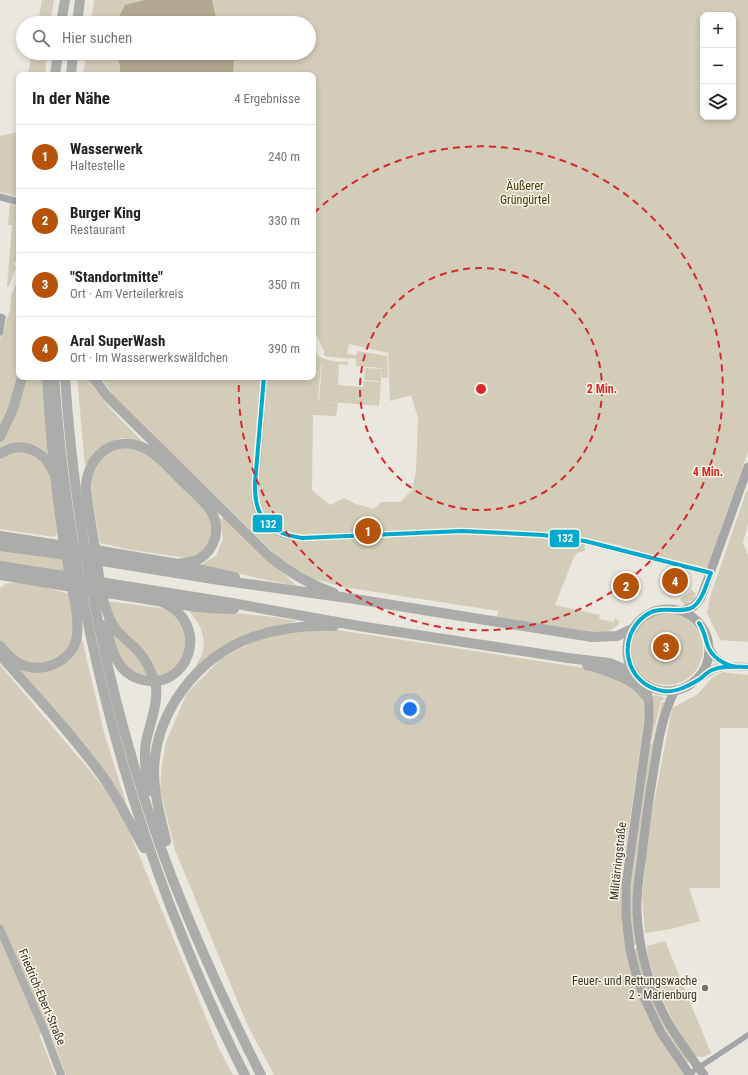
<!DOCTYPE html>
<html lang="de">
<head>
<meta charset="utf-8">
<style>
  :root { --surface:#fff; --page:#f2f2f2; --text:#202124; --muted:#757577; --line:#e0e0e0; --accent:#b45309 }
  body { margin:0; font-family:"Roboto Condensed",sans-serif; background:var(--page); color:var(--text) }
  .controls { position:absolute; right:12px; top:12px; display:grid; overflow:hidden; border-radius:8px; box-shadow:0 2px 6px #0003 }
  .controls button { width:36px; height:36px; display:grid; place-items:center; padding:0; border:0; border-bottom:1px solid var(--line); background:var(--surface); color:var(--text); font:20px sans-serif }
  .you { position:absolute; left:410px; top:709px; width:14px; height:14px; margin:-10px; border:3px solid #fff; border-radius:50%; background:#1a73e8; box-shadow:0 0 0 6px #1a73e833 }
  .badge { display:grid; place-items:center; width:26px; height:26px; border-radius:50%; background:var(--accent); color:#fff; font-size:13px; font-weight:700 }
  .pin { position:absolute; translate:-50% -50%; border:2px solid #fff; box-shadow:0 1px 4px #0006 }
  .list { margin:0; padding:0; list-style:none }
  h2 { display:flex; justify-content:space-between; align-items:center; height:52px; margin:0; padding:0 16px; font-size:17px }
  h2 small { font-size:13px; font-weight:400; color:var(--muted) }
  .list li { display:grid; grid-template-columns:26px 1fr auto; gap:12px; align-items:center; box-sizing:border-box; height:64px; padding:0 16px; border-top:1px solid var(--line) }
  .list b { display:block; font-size:15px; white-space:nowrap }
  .list p { margin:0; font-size:13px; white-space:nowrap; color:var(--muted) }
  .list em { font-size:13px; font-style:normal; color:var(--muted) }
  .icon { flex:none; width:22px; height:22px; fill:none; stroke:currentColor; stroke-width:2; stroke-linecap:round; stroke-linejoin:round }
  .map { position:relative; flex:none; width:748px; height:1075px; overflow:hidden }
  .search { position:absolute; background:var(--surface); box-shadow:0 2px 6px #0003; left:16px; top:16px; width:300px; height:44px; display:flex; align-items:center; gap:10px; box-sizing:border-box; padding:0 14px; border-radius:22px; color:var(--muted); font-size:15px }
  .panel { position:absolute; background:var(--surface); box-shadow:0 2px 6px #0003; left:16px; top:72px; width:300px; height:308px; border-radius:8px }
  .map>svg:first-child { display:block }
  .green { fill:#d3ccb9; fill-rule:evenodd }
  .water { fill:#b2a88f }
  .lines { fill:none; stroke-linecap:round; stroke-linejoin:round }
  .minor { stroke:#a3a5a8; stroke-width:5.5 }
  .tertiary { stroke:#a3a5a8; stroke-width:7 }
  .secondary { stroke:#aeadae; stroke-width:8 }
  .primary { stroke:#a6a6a7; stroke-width:9 }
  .motorway { stroke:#acacab; stroke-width:10 }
  .motorway-bridge { stroke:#acacab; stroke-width:10 }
  .bus-1-casing { stroke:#fcf6e6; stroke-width:7 }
  .bus-1 { stroke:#00a9ce; stroke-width:4 }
  .ring { fill:none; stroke:#d62828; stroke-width:2; stroke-dasharray:7 5 }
  .poi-dot { fill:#76736c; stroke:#fcf6e6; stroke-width:1.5 }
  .labels { text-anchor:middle; stroke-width:3; stroke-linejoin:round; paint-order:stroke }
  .park-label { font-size:12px; fill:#443508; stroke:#fcf6e6 }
  .street-label { font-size:12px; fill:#38352f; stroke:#fcf6e6 }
  .poi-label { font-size:12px; fill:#38352f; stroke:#fcf6e6; text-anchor:end }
  .centre { fill:#d62828; stroke:#fcf6e6; stroke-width:2 }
  .ring-label { font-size:12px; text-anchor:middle; font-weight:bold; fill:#d62828; stroke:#fcf6e6; stroke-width:3; stroke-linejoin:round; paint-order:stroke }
  .line-badge { stroke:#fcf6e6; stroke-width:1.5 }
  .badge-label { font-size:11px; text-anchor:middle; font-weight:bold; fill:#fff }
</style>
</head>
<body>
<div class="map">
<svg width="748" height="1075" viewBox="0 0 748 1075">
  <rect width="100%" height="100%" fill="#eae7de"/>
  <path class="green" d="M42,0H54L50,23H38Z
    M94,0H748V452L707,568L626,548C615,542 605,544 594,541L584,546L586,550L577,553L574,557L555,605L600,615L599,619L614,622L615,618L619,621L618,625L610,631L594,633L497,617L498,611L343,587L311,578L279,558L113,396L101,377H313V349C320,362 335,361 348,362V365L339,364L338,385L363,387L364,381L381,382L379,406L319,401L322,364L328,365L321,364L318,401L338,403L336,416L313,415L312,489L315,493L330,505L344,498L356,504L374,509L381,502H400L412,490L416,472L418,418L411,395L390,401L388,353L349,344L347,354L356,355L358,351L387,356L388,378H382V368L356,366V359L349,358V359L324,356V351L315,333L313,332V75H83L86,53H309V23H91ZM703,15H733V117H703Z
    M32,53H47L45,75H28Z
    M19,122V197L0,192V136L17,132Z
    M10,204L19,207V248L18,250C20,254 19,258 18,262H15L14,263V265L16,267L9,286H7L12,225H8Z
    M19,276V362L15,385L9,408L0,427V339L10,310L11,296Z
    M365,368L382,369L381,381L364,380Z
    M26,377H43L50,457C34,437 20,445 0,451V443L11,424Z
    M77,377H87C102,403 124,422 144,443C138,442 129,438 123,438C108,439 93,455 85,466Z
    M120,448L134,449L149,455L172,475L210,515L213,529L211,538L203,552L187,558L132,550L100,543C98,526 87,485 94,469C99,458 109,453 120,448Z
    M20,451L32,452L48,469L53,489L57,534L54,537L0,529V461L8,453Z
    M748,487V524L743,543L748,555V642L720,640L707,613L710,597Z
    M224,518L297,586L257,578L202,564L216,556L223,538L220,519Z
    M0,549L61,558L64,573L0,562Z
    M17,582L42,586L69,594C70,604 75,621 74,631C73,638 69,648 64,653C57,662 37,667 26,663C15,659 8,650 0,642V588L5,584Z
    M691,589L696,594L691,603L685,605L681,601L680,599L690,592Z
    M107,601L168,609L186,630V653L172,671L156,677L116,624Z
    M188,609L266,616L297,621L258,630L215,652L195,670C196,663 202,657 203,650C206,633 198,622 188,609Z
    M631 649a36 36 0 1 1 72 0a36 36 0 1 1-72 0Z
    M331,629L597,670L638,690L646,704L645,714L621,882L622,917L629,960L686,1075H274L247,1024L175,850L160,789L162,765L166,742L187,693L222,658L256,641L275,635L292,631Z
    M113,630L136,653L150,675L134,674L118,657Z
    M81,638L82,639L104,732L127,806H125L11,663L44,671Z
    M0,665L107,791L129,831L219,1049L233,1075H66L50,1031L39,1034L55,1075H0Z
    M723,672L748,675V728H720V888H689L700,921L671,929L645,933L642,896L650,823L672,708L698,694L712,678Z
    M655,695L666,698L661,701L652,739L651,741L648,742L652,696Z
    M662,702H665L659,724L647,796L638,942L633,947L628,899L648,745L651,744L653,741Z
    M665,941L711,1053L703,1057L694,1056C676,1028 661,1002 652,970C649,962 647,955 647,946Z
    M639,946L642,966L690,1060L686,1064L661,1026L642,982L633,950Z"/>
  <path class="water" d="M146,0H212L215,14L217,19L226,20L229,23H120V15L125,5Z
    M117,53H234C233,61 235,68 232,75H120V66Z"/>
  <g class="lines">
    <path class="minor" d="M0,316L3,317L0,333
      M689,1074L748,1035"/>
    <path class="tertiary" d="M0,197L19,202
      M264,377C262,403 260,428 258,454C257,472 251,495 259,512C266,531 284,536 302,538L462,531L543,535L585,541L711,573"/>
    <path class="secondary" d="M708,646L716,658L728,666
      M694,682L714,669L728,666L748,667
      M0,929L45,1032L61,1075"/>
    <path class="primary" d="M627 650a41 41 0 1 1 82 0a41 41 0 1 1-82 0Z
      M681,611L693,607L701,598L748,467
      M646,684L649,704V720L626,885V916L630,950L637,977L644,997L661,1033L690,1075
      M675,690C659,721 656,759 650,793C647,814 644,835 642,856C639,875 636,894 637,913C639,948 648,983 664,1015C675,1036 690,1056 704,1075"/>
    <path class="motorway" d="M61,23L65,0
      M77,23L80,0
      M55,75L58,53
      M71,75L73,53
      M54,377C67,559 106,737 171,908C193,964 217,1021 245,1075
      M65,377C76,545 112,720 172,878C198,944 229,1012 261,1075
      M93,377L106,395L117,406L269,556C289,572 310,585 334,593
      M0,437L13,409L22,377
      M0,454C20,440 44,449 53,472
      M0,536L59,545
      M0,546L60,554
      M101,551L178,564L235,577
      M102,561L219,580L355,599L592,637L617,636L634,628
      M0,566L64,576
      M0,575L66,586
      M106,583L226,602L359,626L568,658L609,663L634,673
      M107,593C149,599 192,609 234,609
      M107,624C109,637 111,651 118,662C123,671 130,676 139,679C187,694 214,625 162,602
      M0,646C6,653 12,660 20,664C43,675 73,661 77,636C79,617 74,597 70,579C68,565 65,551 63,537C55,484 50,430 47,377
      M0,655C35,695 72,734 103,777C119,799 130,824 144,848
      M587,665C601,668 622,676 634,684C640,688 644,693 648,698
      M152,675C148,664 143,655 134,647C126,639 118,634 113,625C101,604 99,576 96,553C92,531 88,508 86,486C88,453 117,433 148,450C161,457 171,470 182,481C192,490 203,500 211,511C221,528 216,549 199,559C193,562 185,563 178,564
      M151,791C146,775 143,759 146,742C150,722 158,706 156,686
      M166,841C161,818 154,796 154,772C155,712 197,657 253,637C279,628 307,625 334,626"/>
    <path class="motorway-bridge" d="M59,545L101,551
      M60,554L102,561
      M64,576L106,583
      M66,586L107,593
      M152,675L156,686"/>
    <defs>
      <path id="bus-1" d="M264,377L255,483C254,518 268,533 302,538L462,531L543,535L585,541L711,573
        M711,573C706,584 703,600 693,607C681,615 662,604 646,615C615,637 625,685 663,691C676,693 690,685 700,679C704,676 707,672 712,670C723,665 736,667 748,667
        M699,623C704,630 705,637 707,644C711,657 724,665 737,667"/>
    </defs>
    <use href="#bus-1" class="bus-1-casing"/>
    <use href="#bus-1" class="bus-1"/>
  </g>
  <g class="ring">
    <circle cx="481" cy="389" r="121"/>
    <path d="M314 213A242 242 0 1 1 239 378"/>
  </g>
  <circle class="poi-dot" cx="705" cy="988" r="4"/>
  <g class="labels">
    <g class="park-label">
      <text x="525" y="190">Äußerer<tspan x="525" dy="14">Grüngürtel</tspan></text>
    </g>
    <g class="street-label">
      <text transform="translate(618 861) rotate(-84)" y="4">Militärringstraße</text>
      <text transform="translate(42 997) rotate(67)" y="4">Friedrich-Ebert-Straße</text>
    </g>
    <g class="poi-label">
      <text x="697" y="985">Feuer- und Rettungswache<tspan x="697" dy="14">2 - Marienburg</tspan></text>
    </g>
  </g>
  <circle cx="481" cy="389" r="6" class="centre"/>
  <g class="ring-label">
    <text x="602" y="393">2 Min.</text>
    <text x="708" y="476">4 Min.</text>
  </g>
  <g class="line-badge">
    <rect x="252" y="514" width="31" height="19" rx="4" fill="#00a9ce"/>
    <rect x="549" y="529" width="31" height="19" rx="4" fill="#00a9ce"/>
  </g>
  <g class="badge-label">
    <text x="268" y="528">132</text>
    <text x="565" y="542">132</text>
  </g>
</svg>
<div class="controls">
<button>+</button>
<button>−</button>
<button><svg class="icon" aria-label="layers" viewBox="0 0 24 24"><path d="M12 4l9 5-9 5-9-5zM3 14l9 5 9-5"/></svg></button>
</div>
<div class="you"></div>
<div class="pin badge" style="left:368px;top:531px">1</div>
<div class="pin badge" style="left:626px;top:586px">2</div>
<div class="pin badge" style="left:666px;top:647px">3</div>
<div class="pin badge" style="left:675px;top:581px">4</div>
<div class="search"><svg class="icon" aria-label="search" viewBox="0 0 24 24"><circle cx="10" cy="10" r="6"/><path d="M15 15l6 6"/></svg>Hier suchen</div>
<section class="panel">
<h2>In der Nähe<small>4 Ergebnisse</small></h2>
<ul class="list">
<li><span class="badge">1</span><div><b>Wasserwerk</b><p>Haltestelle</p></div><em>240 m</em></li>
<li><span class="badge">2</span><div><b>Burger King</b><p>Restaurant</p></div><em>330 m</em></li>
<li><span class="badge">3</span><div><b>&quot;Standortmitte&quot;</b><p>Ort · Am Verteilerkreis</p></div><em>350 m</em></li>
<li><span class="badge">4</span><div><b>Aral SuperWash</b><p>Ort · Im Wasserwerkswäldchen</p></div><em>390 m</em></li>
</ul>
</section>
</div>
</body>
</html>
